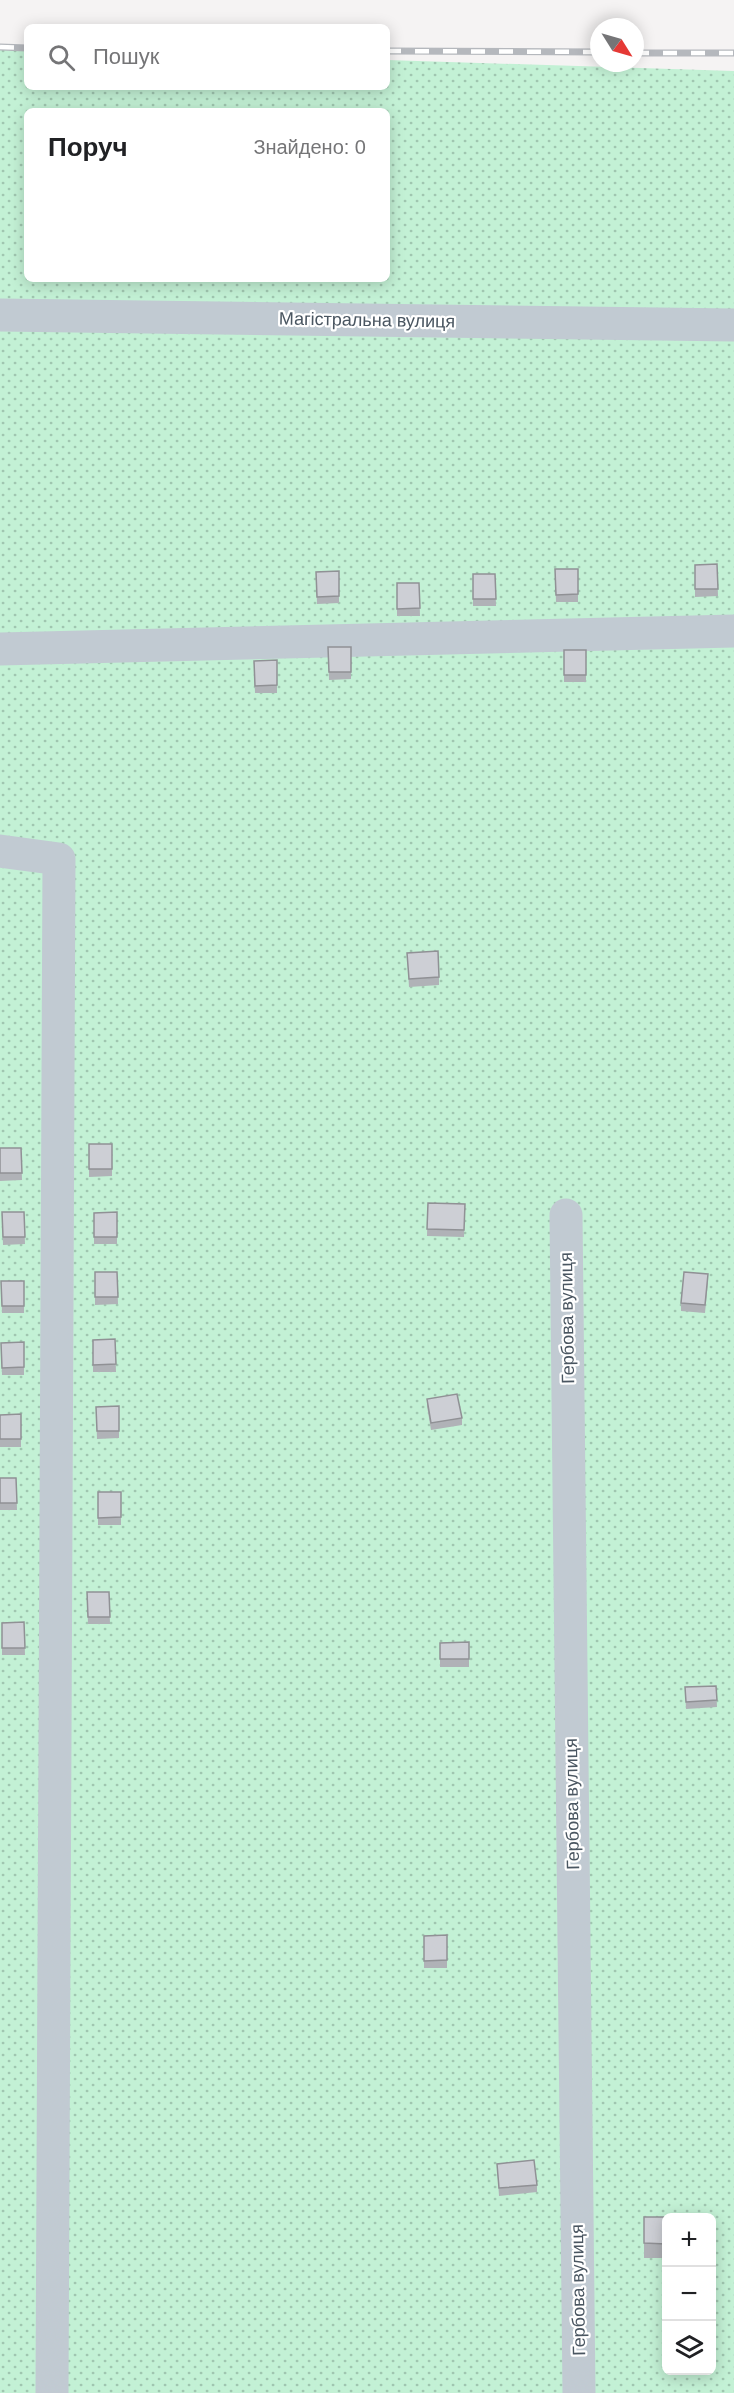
<!DOCTYPE html>
<html lang="uk">
<head>
<meta charset="utf-8">
<style>
  :root { --surface:#fff; --page:#f2f2f2; --text:#202124; --muted:#757577; --line:#e0e0e0 }
  body { margin:0; font-family:Arial,sans-serif; background:var(--page); color:var(--text) }
  .controls { position:absolute; right:18px; bottom:18px; display:grid; overflow:hidden; border-radius:9px; box-shadow:0 3px 15px #0003 }
  .controls button { width:54px; height:54px; display:grid; place-items:center; padding:0; border:0; border-bottom:2px solid var(--line); background:var(--surface); color:var(--text); font:30px sans-serif }
  .compass { position:absolute; left:590px; top:18px; width:54px; height:54px; border-radius:50%; background:var(--surface); box-shadow:0 3px 15px #0003; rotate:127deg }
  .list { margin:0; padding:0; list-style:none }
  h2 { display:flex; justify-content:space-between; align-items:center; height:78px; margin:0; padding:0 24px; font-size:26px }
  h2 small { font-size:20px; font-weight:400; color:var(--muted) }
  .icon { flex:none; width:33px; height:33px; fill:none; stroke:currentColor; stroke-width:2; stroke-linecap:round; stroke-linejoin:round }
  .map { position:relative; flex:none; width:734px; height:2393px; overflow:hidden }
  .search { position:absolute; background:var(--surface); box-shadow:0 3px 15px #0003; left:24px; top:24px; width:366px; height:66px; display:flex; align-items:center; gap:15px; box-sizing:border-box; padding:0 21px; border-radius:9px; color:var(--muted); font-size:22px }
  .panel { position:absolute; background:var(--surface); box-shadow:0 3px 15px #0003; left:24px; top:108px; width:366px; height:174px; border-radius:9px }
  .map>svg:first-child { display:block }
  .park { fill:url(#park-dots); fill-rule:evenodd }
  .lines { fill:none; stroke-linecap:round; stroke-linejoin:round }
  .minor { stroke:#c1cad2; stroke-width:33 }
  .rail-casing { stroke:#b5b8bd; stroke-width:7 }
  .rail { stroke:#fff; stroke-width:4.5; stroke-dasharray:14; stroke-linecap:butt }
  .wall { fill:#b0b2b7 }
  .building { fill:#cdcfd5; stroke:#909195; stroke-width:1.5 }
  .labels { text-anchor:middle; stroke-width:4.5; stroke-linejoin:round; paint-order:stroke }
  .street-label { font-size:18px; fill:#4a5661; stroke:#fff }
</style>
</head>
<body>
<div class="map">
<svg width="734" height="2393" viewBox="0 0 734 2393">
  <defs>
    <pattern id="park-dots" width="8" height="8" patternUnits="userSpaceOnUse" patternTransform="scale(1.5)"><rect width="8" height="8" fill="#c3f1d5"/><path d="M2 2h.1M6 6h.1" fill="none" stroke="#a0c6b0" stroke-width="1.8" stroke-linecap="round"/></pattern>
  </defs>
  <rect width="100%" height="100%" fill="#f5f3f3"/>
  <path class="park" d="M0,49H27V87H387V60L734,71V2393H0ZM27,111H387V279H27ZM666,2218H712V2370H666Z"/>
  <g class="lines">
    <path class="minor" d="M0,315L734,325
      M0,649L734,631
      M0,851L59,859L52,2393
      M566,1215L579,2393"/>
    <defs>
      <path id="rail" d="M0,47L27,48
        M387,51L599,52
        M635,53H734"/>
    </defs>
    <use href="#rail" class="rail-casing"/>
    <use href="#rail" class="rail"/>
  </g>
  <path class="wall" d="M717,564L718,596L695,597V565Z
    M555,569H578V602H556Z
    M339,571V603L317,604L316,572Z
    M473,574H495L496,606H473Z
    M397,583H419L420,616H397Z
    M328,647H351V679L329,680Z
    M564,650H586V682H564Z
    M277,660V693H255L254,661Z
    M407,953L439,977V985L409,987Z
    M89,1144H112V1176L89,1177Z
    M0,1148H21L22,1180L0,1181Z
    M428,1203L465,1204L464,1237L427,1236Z
    M2,1212H24L25,1244L3,1245Z
    M117,1212V1244H94V1213Z
    M95,1272H117L118,1304L95,1305Z
    M1,1281H24V1313H2Z
    M708,1282L705,1313L681,1311V1303Z
    M115,1339L116,1372H93V1340Z
    M24,1342V1375H2L1,1343Z
    M427,1399L462,1418V1425L431,1430L427,1406Z
    M119,1406V1438L97,1439L96,1407Z
    M21,1414V1447H0V1415Z
    M0,1478H16L17,1510H0Z
    M98,1492H121V1525H98Z
    M87,1592H109L110,1624H88Z
    M24,1622L25,1655H2V1623Z
    M469,1642V1667H440V1643Z
    M716,1686L717,1707L686,1709L685,1687Z
    M447,1935V1968H424V1936Z
    M497,2164L537,2185V2192L499,2196Z
    M644,2217H666V2258H644Z"/>
  <path class="building" d="M717,564L718,589H695V565Z
    M555,569H578V594L556,595Z
    M339,571V596L317,597L316,572Z
    M473,574H495L496,599H473Z
    M397,583H419L420,608L397,609Z
    M328,647H351V672H329Z
    M564,650H586V675H564Z
    M277,660V685L255,686L254,661Z
    M438,951L439,977L409,979L407,953Z
    M89,1144H112V1169H89Z
    M0,1148H21L22,1173H0Z
    M428,1203L465,1204L464,1230L427,1229Z
    M2,1212H24L25,1237H3Z
    M117,1212V1237H94V1213Z
    M95,1272H117L118,1297H95Z
    M684,1272L708,1274L705,1305L681,1303Z
    M1,1281H24V1306H2Z
    M115,1339L116,1364L93,1365V1340Z
    M24,1342V1367L2,1368L1,1343Z
    M457,1394L462,1418L431,1423L427,1399Z
    M119,1406V1431H97L96,1407Z
    M21,1414V1439H0V1415Z
    M0,1478H16L17,1503H0Z
    M98,1492H121V1517L98,1518Z
    M87,1592H109L110,1617H88Z
    M24,1622L25,1648H2V1623Z
    M469,1642V1659H440V1643Z
    M716,1686L717,1700L686,1702L685,1687Z
    M447,1935V1960L424,1961V1936Z
    M534,2160L537,2185L499,2188L497,2164Z
    M644,2217H701H666V2244L644,2243Z"/>
  <g class="labels">
    <g class="street-label">
      <text transform="translate(367 320) rotate(1)" y="6">Магістральна вулиця</text>
      <text transform="translate(567 1318) rotate(-91)" y="6">Гербова вулиця</text>
      <text transform="translate(572 1804) rotate(-91)" y="6">Гербова вулиця</text>
      <text transform="translate(578 2290) rotate(-91)" y="6">Гербова вулиця</text>
    </g>
  </g>
</svg>
<div class="controls">
<button>+</button>
<button>−</button>
<button><svg class="icon" aria-label="layers" viewBox="0 0 24 24"><path d="M12 4l9 5-9 5-9-5zM3 14l9 5 9-5"/></svg></button>
</div>
<svg class="compass" viewBox="-18 -18 36 36"><path d="M0-13l5 13h-10z" fill="#e53935"/><path d="M0 13l5-13h-10z" fill="#757577"/></svg>
<div class="search"><svg class="icon" aria-label="search" viewBox="0 0 24 24"><circle cx="10" cy="10" r="6"/><path d="M15 15l6 6"/></svg>Пошук</div>
<section class="panel">
<h2>Поруч<small>Знайдено: 0</small></h2>
<ul class="list">
</ul>
</section>
</div>
</body>
</html>
